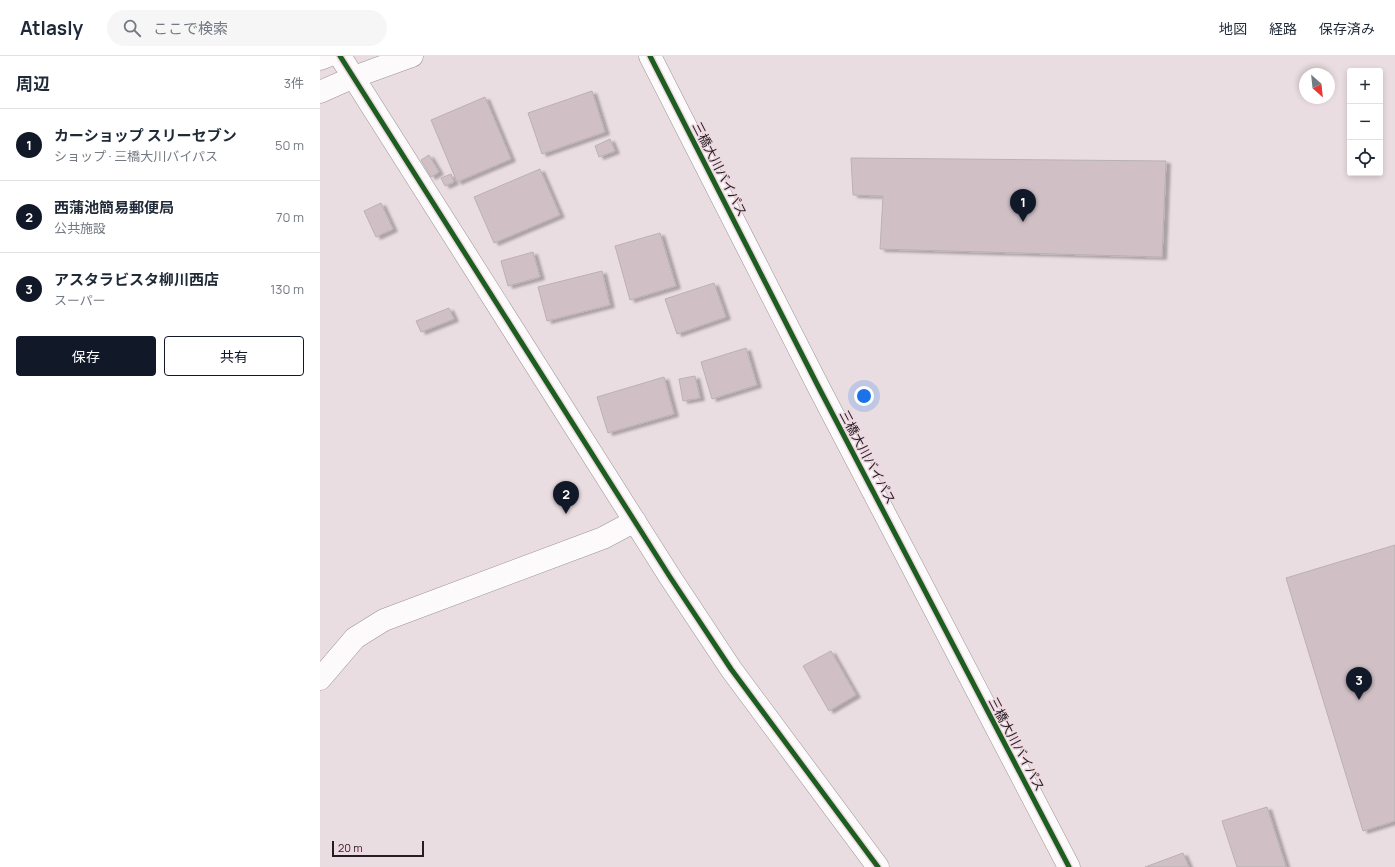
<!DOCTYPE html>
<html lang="ja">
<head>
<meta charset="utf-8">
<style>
  :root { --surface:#fff; --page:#f6f6f7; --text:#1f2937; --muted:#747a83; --line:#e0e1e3; --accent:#111827 }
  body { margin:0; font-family:Manrope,"Noto Sans JP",sans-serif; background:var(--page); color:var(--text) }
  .controls { position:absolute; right:12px; top:12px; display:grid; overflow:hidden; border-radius:4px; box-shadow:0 2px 6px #0003 }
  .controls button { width:36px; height:36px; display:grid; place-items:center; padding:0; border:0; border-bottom:1px solid var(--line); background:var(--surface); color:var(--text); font:20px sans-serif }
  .compass { position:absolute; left:979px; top:12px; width:36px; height:36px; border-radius:50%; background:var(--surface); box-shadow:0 2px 6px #0003; rotate:153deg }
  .scale { position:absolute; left:12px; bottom:10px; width:92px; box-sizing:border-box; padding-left:4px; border:2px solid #251d21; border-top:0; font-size:11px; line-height:14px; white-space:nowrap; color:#251d21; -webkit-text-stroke:3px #efd8e1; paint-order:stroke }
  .you { position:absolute; left:544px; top:340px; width:14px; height:14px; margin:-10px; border:3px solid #fff; border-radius:50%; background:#1a73e8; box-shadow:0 0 0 6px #1a73e833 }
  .badge { display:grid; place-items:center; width:26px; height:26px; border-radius:50%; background:var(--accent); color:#fff; font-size:13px; font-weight:700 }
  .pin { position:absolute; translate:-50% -33px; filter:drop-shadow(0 1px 2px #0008) }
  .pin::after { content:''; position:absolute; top:21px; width:14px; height:12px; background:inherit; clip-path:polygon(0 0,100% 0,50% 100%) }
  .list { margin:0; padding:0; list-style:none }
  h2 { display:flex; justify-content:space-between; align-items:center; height:52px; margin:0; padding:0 16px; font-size:17px }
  h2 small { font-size:13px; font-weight:400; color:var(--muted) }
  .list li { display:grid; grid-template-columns:26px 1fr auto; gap:12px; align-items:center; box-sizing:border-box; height:72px; padding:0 16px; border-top:1px solid var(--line) }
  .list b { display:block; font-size:15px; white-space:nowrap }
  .list p { margin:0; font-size:13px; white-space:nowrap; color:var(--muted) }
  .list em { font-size:13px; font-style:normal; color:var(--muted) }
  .actions { display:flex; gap:8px; padding:12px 16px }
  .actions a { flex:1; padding:9px 0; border:1px solid var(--accent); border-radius:4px; text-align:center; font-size:14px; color:var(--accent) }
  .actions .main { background:var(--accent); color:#fff }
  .icon { flex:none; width:22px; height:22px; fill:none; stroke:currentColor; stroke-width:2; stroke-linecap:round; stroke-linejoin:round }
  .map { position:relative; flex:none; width:1075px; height:811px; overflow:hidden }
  header { display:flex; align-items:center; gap:24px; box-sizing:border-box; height:56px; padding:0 20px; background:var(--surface); border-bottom:1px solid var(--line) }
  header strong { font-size:19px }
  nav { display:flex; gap:22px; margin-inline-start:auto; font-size:14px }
  .search { width:280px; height:36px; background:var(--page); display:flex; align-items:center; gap:10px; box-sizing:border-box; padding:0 14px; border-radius:22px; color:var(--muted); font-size:15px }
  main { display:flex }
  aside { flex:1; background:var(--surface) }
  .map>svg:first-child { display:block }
  .building { fill:#d0c0c6; stroke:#bab0b4; filter:url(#shadow) }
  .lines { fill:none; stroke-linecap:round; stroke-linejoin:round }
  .minor-casing { stroke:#9d9397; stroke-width:23 }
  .secondary-casing { stroke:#9d9397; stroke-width:23 }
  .trunk-casing { stroke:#9d9397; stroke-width:23 }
  .motorway-casing { stroke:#9d9397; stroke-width:23 }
  .minor { stroke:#fcfafb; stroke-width:22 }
  .secondary { stroke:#fcfafb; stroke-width:22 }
  .trunk { stroke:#fcfafb; stroke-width:22 }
  .motorway { stroke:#fcfafb; stroke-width:22 }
  .cycleway-casing { stroke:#efd8e1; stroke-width:8 }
  .cycleway { stroke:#1b5e20; stroke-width:5 }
  .labels { text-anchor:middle; stroke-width:3; stroke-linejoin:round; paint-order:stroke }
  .street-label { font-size:13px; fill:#251d21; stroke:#efd8e1 }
</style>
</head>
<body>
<header>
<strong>Atlasly</strong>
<div class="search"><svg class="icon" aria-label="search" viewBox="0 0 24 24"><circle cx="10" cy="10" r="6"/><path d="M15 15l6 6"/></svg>ここで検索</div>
<nav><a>地図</a><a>経路</a><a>保存済み</a></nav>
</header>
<main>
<aside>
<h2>周辺<small>3件</small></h2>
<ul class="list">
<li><span class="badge">1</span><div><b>カーショップ スリーセブン</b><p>ショップ · 三橋大川バイパス</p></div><em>50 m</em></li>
<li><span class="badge">2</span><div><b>西蒲池簡易郵便局</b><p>公共施設</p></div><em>70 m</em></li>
<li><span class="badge">3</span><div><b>アスタラビスタ柳川西店</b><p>スーパー</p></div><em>130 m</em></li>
</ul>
<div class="actions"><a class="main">保存</a><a>共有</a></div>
</aside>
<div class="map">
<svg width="1075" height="811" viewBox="0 0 1075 811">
  <defs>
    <filter id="shadow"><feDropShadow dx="4.5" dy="2.5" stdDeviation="1" flood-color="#0004"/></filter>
  </defs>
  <rect width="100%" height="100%" fill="#eadde2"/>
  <path class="building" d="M272,35L285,76L222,98L208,57Z
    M165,41L191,103L137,126L111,64Z
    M290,83L295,95L279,101L275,90Z
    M109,99L119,116L111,121L101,104Z
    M531,102L846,105L842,201L560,193L563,140L533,139Z
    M220,113L240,159L174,187L154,141Z
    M131,118L134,126L125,130L121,122Z
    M61,147L73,173L56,181L44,155Z
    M340,177L356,230L310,244L295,190Z
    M213,196L220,221L188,230L181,205Z
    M282,215L290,249L227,265L218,231Z
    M394,227L406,261L357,278L345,243Z
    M129,252L134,263L101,276L96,265Z
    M426,292L437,329L392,343L381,306Z
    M375,320L380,342L363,345L359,323Z
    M344,321L354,358L288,377L277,341Z
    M1075,489V765L1043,775L966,522Z
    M511,595L536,639L509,655L483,610Z
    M947,751L966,811H917L902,765Z
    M863,797L869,811H825Z"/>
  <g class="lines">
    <defs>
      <path id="minor" d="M20,0L350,521L411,613L558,811
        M0,623L35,582L64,564L283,482L315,465"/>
      <path id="secondary" d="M0,36L34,21L92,0"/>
      <path id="trunk" d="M330,0L498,330L749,811"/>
      <path id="motorway" d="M0,3L8,0"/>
    </defs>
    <use href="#minor" class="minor-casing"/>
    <use href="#secondary" class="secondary-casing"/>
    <use href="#trunk" class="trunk-casing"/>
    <use href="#motorway" class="motorway-casing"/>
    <use href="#minor" class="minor"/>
    <use href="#secondary" class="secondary"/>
    <use href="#trunk" class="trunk"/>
    <use href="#motorway" class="motorway"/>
    <defs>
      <path id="cycleway" d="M20,0L350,521L411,613L558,811
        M330,0L498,330L749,811"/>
    </defs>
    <use href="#cycleway" class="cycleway-casing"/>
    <use href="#cycleway" class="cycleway"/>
  </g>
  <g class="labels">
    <g class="street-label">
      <text transform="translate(400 113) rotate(63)" y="5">三橋大川バイパス</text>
      <text transform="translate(548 401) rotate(62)" y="5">三橋大川バイパス</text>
      <text transform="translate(697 688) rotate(62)" y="5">三橋大川バイパス</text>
    </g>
  </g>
</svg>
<div class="controls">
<button>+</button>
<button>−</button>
<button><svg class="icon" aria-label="locate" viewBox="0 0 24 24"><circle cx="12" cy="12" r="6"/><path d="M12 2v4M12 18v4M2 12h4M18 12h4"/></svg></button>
</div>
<svg class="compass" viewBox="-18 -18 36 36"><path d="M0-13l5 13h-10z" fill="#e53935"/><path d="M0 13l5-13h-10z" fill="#747a83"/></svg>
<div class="scale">20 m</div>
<div class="you"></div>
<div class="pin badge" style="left:703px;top:166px">1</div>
<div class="pin badge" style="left:246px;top:458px">2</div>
<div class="pin badge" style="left:1039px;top:644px">3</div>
</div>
</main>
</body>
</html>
